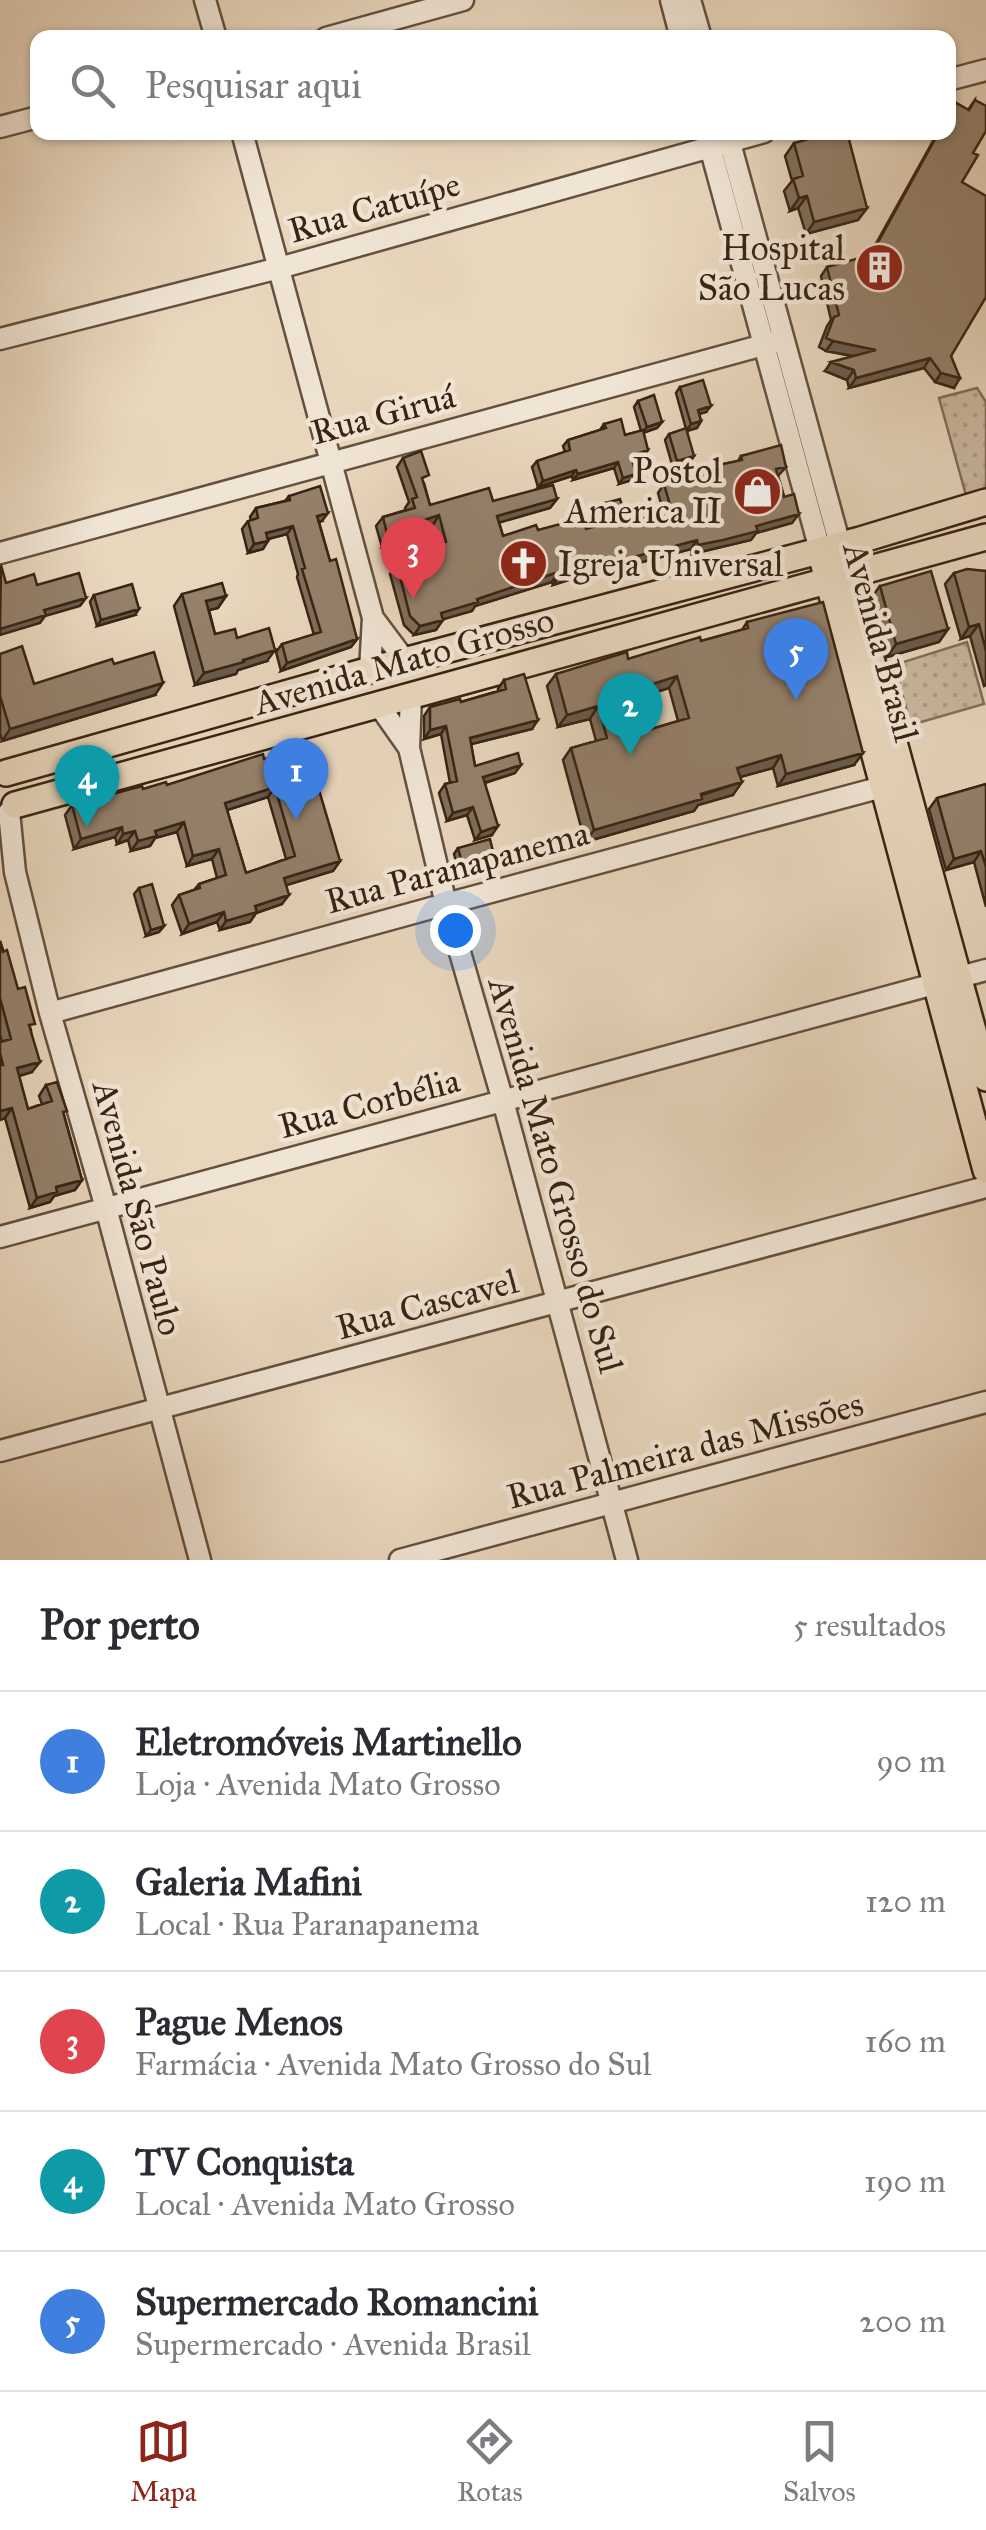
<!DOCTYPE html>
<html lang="pt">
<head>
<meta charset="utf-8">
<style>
  :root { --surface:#fff; --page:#f7f7f7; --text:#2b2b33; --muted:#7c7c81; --line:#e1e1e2; --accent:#8f2418 }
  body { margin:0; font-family:"IM FELL Great Primer",serif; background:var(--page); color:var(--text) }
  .you { position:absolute; left:455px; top:930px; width:35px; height:35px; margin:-25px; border:8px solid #fff; border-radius:50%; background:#1a73e8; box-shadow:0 0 0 15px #1a73e833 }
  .badge { display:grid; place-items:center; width:65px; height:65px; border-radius:50%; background:var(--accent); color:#fff; font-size:32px; font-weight:700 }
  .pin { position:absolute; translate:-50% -82px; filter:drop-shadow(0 2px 5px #0008) }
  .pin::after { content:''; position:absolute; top:52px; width:35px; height:30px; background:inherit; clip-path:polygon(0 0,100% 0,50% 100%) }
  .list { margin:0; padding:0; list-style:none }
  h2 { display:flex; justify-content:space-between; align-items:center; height:130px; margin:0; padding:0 40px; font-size:42px }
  h2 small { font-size:32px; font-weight:400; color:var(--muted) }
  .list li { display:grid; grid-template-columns:65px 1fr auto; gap:30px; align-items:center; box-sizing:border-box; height:140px; padding:0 40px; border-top:2px solid var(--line) }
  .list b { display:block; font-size:38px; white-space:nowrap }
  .list p { margin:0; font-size:32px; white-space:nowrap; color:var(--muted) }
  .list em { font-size:32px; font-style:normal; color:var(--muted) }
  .icon { flex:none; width:55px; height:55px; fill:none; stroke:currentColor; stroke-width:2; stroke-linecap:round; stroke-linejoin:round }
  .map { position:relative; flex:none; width:986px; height:1560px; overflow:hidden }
  .search { position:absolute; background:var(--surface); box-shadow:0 2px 8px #0004; left:30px; right:30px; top:30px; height:110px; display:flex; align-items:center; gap:25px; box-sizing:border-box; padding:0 35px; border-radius:20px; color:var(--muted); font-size:38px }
  .sheet { height:830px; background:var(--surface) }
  nav { display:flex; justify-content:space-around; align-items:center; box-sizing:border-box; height:140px; border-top:2px solid var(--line); background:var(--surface); font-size:28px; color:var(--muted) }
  nav a { display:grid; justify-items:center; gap:5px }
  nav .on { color:var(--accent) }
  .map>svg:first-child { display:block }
  .grass { fill:url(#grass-dots); stroke:#816e5a; stroke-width:2.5 }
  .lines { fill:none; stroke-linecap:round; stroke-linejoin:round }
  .minor-casing { stroke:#64503e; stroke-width:25 }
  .major-casing { stroke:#382313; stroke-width:30 }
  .minor { stroke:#f0e4d4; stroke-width:20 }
  .major { stroke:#e8d6bd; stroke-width:25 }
  .wall { fill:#7f6e5c; stroke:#382313; stroke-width:2.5; fill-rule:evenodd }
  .shaded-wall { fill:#685a4b; stroke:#382313; stroke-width:2.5 }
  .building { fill:#94806b; stroke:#382313; stroke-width:2.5; fill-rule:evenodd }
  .labels { text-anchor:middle; stroke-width:9; stroke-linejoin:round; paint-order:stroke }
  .street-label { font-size:35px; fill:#382313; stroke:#f0e4d4 }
  .poi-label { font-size:35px; fill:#382313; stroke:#f0e4d4; text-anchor:end }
</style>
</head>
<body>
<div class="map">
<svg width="986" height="1560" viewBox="0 0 986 1560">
  <defs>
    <pattern id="grass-dots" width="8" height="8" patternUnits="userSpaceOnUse" patternTransform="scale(2.5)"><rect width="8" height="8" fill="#cab8a0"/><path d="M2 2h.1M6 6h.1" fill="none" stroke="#ae9e89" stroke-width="1.8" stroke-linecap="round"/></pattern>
  </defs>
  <rect width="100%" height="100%" fill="#e8d6bd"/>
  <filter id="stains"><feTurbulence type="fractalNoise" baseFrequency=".002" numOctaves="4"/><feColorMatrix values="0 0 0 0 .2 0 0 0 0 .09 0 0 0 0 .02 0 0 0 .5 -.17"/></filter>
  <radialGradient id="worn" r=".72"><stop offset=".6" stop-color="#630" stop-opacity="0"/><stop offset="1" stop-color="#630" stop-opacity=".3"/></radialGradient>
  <path class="grass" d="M977,388L986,402V493L967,499L939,398Z
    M967,642L984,704L911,725L894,665Z"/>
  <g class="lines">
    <defs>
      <path id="minor" d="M205,0L216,38
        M671,0L681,38
        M690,0L701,38
        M326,38L463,0
        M948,80L986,70
        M0,127L38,117
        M242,132L373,618L370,670
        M706,132L820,550
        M727,132L840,545
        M0,339L279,268L764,132
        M0,553L782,340
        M373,618L406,662
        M411,695L409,748L446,904L503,1101L627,1560
        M378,704L409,748
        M9,812L15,872L50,1013L106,1208L200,1560
        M50,1013L446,904L882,787
        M0,1237L986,970
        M0,1451L986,1187
        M400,1560L986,1402"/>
      <path id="major" d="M844,560L986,1078
        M824,565L986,1170
        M6,773L370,670L860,540L986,502
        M15,805L986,537"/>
    </defs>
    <use href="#minor" class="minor-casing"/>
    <use href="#major" class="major-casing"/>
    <use href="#minor" class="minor"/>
    <use href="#major" class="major"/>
  </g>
  <path class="wall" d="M975,100L973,153L962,182L951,356L954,388L935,382L924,368L849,388L847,380L825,371L852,356L826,351L819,347L827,326L831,320L821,276L827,267L869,256L938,132H948V114L956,103L968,110Z
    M794,143L867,208L858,220L806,234L798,208L790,211L784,191L792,181L785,156Z
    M680,387L706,412L699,414L701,421L697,428L687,431L690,462L673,468L665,440L669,434L686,429L676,393Z
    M638,401L662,422L657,428L643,433L644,457L632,460L636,474L632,480L619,484L614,468L573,480L572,476L538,487L532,467L537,461L565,452L563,446L568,440L600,430L604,424L625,435L641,431L634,407Z
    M741,456L786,467L778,476L792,523L756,533L751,540L692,554L691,549L594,575L593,572L553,585L552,582L475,606L472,611L442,619L436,630L414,635L404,625L390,574L397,564L424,557L430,547L438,545L433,525L411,532L405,541L382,547L376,526L383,517L406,510L405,508L409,502L397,467L403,458L424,483L430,505L557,499L550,508L499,522L503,536L538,530L586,529L602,524L599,513L605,503L628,523L645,518L650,511L662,507L658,493L664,484L691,476L695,470L738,461Z
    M289,496L322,521L319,522L330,561L357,639L351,647L281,671L276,652L282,644L314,635L297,577L298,574L287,534L268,539L263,549L248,553L242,529L248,521L251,520L250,517L256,508L285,501Z
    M986,571V685L984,686L970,636L961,639L945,584L954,573Z
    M880,586L948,629L939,642L887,657L871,598Z
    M182,594L226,596L218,608L209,610L215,634L237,638L267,661L238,670L236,674L195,685L174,606Z
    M94,595L135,615L97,626L90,602Z
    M747,622L854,765L778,786L773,768L740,777L733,795L698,805L694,811L585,842L563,760L571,748L596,741L590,719L558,727L547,686L556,674L628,659L701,641L742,630ZM669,688L678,721L648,730L639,698Z
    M0,654L34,684L114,664L155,695L2,741L0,733Z
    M504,680L532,729L471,744L475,766L515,773L485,783L492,835L475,840L467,815L447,821L439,793L445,784L450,783L441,734L424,739V716L430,707L461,702L498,691V689Z
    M264,759L340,861L333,871L286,885L282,904L256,913L250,922L220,930L217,922L182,934L172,905L179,895L194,890L199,884L217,878L212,859L187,866L177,832L155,838L150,846L131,851L128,840L117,844L115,837L74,849L65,815L72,805L167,785ZM268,797L286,859L246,873L227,810Z
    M986,784V907L974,862L946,870L929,809L937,798Z
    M458,848L496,864L492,871L461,879L454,854Z
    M139,888L164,926L159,932L146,936L134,894Z
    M0,941L31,1030L32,1072L19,1076L28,1109L42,1104L39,1096L46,1085L64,1115L82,1180L75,1190L54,1196L50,1202L30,1208L5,1118L0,1120V1042H2L0,1035Z"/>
  <path class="shaded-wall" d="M807,196L798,208L790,211L799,198Z
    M867,208L858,220L806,234L814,222Z
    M833,341L876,350L869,359L826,351Z
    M930,358L924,368L849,388L856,378Z
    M831,362L854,370L847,380L825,371Z
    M941,373L960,378L954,388L935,382Z
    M711,406L706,412L693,416L698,410Z
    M701,421L697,428L686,431L691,424Z
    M662,422L657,428L642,433L647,427Z
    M648,450L644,457L626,462L631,456Z
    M694,456L690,462L673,468L677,461Z
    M618,462L614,468L573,480L578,474Z
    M576,470L572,476L538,487L543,481Z
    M636,474L632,480L619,484L623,478Z
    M557,499L550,508L491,525L497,516Z
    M328,513L322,521L311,524L317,516Z
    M799,514L792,523L756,533L751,540L692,554L698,545L756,526Z
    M439,515L433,525L411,532L405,541L382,547L388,538L409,525Z
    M293,526L287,534L261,541L266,533Z
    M697,540L691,549L594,575L600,566Z
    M268,541L263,549L248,553L254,544Z
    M599,562L593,572L553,585L559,575Z
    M558,572L552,582L475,606L472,611L434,622L441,613L477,599Z
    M226,596L218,608L198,613L206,601Z
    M86,598L80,606L45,616L40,623L0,635V629L44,610Z
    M139,609L135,615L97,626L101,620Z
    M443,620L436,630L414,635L420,626Z
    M979,624L970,636L961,639L969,627Z
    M948,629L939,642L887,657L896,644Z
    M357,639L351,647L281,671L287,663Z
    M275,650L267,661L238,670L236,674L195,685L204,673Z
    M677,676L669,688L628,701L637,689Z
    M163,683L155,695L2,741L10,729Z
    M598,706L590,719L558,727L567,715Z
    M538,720L532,729L464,746L470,738Z
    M446,726L441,734L424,739L430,730Z
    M863,753L854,765L778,786L786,774Z
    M781,755L773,768L729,780L737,768Z
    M521,765L515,773L477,785L483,777Z
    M742,782L733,795L698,805L694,811L585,842L594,830Z
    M275,787L268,797L218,813L225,803Z
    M473,807L467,815L447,821L453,813Z
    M184,822L177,832L155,838L150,846L131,851L138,841L155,831Z
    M498,826L492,835L475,840L481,832Z
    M122,827L115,837L74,849L81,839Z
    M135,831L128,840L117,844L123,834Z
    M219,849L212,859L187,866L193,856Z
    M981,851L974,862L946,870L954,859Z
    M340,861L333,871L277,888L284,878Z
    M496,864L492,871L461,879L465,873Z
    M289,895L282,904L256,913L250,922L220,930L226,921L255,906Z
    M224,912L217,922L182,934L189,924Z
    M164,926L159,932L146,936L151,930Z
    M40,1062L32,1072L9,1079L17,1068Z
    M12,1108L5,1118L0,1120V1111Z
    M82,1180L75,1190L54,1196L50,1202L30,1208L37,1198L56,1187Z"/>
  <path class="building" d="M975,100L986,106V131L973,153L978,155L962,182L986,196V297L951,356L960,378L941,373L930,358L856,378L854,370L831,362L876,350L833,341L826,338L834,317L839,315L827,267L871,255L939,132H948V116L956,103L969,110Z
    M834,132H847L867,208L814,222L807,196L799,198L793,179L803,176L794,143Z
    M703,380L711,406L698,410L701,421L691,424L680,387Z
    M654,395L662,422L647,427L638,401Z
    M621,419L625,435L643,430L648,450L631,456L636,474L623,478L618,462L578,474L576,470L543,481L537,461L570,450L568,440L606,428L604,424Z
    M686,428L694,456L677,461L669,434Z
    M781,445L786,467L776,469L784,497L794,494L799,514L756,526L758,531L723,540L698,545L697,540L600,566L599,562L559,575L558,572L477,599L478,602L441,613L443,620L420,626L410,616L397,564L432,555L430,547L446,542L439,515L409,525L411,532L388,538L383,517L415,508L412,499L417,497L403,458L421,451L429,475L422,478L430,505L489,488L493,501L553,485L557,499L497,516L503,536L536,525L538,530L583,518L586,529L611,522L605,503L620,499L628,523L651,516L650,511L670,505L664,484L696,474L695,470L742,460L741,456Z
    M320,486L328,513L317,516L330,561L336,559L357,639L287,663L282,644L321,632L302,569L305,568L293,526L266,533L268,541L254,544L248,521L258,518L256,508L290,500L289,496Z
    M1,565L6,583L34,574L37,585L79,573L86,598L44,610L46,615L0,629Z
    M967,569L986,571V651L979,624L969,627L954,573Z
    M931,571L948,629L896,644L880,586Z
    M222,583L226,596L206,601L215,634L235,629L237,638L269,628L275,650L243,660L244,662L204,673L182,594Z
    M132,584L139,609L101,620L94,595Z
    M823,602L863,753L786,774L781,755L737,768L742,782L701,794L702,799L594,830L571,748L607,738L598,706L567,715L556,674L627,652L628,659L700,637L701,641L748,628L747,622ZM677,676L689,718L648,730L637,689Z
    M22,646L34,684L112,659L114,664L154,652L163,683L10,729L0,696V654Z
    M524,674L538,720L470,738L475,766L518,753L521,765L483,777L498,826L481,832L473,807L453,813L445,784L457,781L446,726L430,730V707L460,699L461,702L506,689L504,680Z
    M306,746L340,861L284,878L289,895L255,906L257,912L226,921L224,912L189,924L179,895L200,888L199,884L226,875L219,849L193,856L184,822L155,831L157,836L138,841L135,831L123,834L122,827L81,839L72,805L142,786L143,789L166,782L167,785L263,754L264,759ZM275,787L295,856L246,873L225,803Z
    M986,784V867L981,851L954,859L937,798Z
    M490,839L496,864L465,873L458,848Z
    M152,884L164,926L151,930L139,888Z
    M0,941L3,952L7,950L18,989L25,987L35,1024L29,1025L40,1062L17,1068L28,1109L52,1101L46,1085L57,1082L67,1111L63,1112L82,1180L56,1187L57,1192L37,1198L12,1108L0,1111V1065H3L0,1053V1042L11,1039L0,998Z"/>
  <defs>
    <symbol id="building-disc" viewBox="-11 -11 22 22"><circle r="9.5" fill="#8f2418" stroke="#f0e4d4"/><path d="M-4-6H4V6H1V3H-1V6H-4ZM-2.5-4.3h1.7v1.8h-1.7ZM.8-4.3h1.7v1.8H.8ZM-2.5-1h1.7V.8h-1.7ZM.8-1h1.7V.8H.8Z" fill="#fff"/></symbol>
    <symbol id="shop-disc" viewBox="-11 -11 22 22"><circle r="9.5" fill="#8f2418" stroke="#f0e4d4"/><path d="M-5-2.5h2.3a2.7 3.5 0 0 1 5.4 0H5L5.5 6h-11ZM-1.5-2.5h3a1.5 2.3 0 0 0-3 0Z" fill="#fff"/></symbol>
    <symbol id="church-disc" viewBox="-11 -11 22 22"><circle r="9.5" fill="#8f2418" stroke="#f0e4d4"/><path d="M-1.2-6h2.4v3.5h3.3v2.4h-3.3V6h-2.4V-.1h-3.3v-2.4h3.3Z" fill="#fff"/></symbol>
  </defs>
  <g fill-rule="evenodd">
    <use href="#building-disc" x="852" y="240" width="55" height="55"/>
    <use href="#shop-disc" x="730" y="464" width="55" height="55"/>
    <use href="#church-disc" x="496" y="536" width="55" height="55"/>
  </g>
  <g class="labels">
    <g class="street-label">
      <text transform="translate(374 207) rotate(-16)" y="12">Rua Catuípe</text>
      <text transform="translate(383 414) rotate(-15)" y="12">Rua Giruá</text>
      <text transform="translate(881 642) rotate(75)" y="12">Avenida Brasil</text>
      <text transform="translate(404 661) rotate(-16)" y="12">Avenida Mato Grosso</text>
      <text transform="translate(457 867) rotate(-15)" y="12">Rua Paranapanema</text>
      <text transform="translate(369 1103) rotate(-15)" y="12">Rua Corbélia</text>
      <text transform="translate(556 1175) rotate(74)" y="12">Avenida Mato Grosso do Sul</text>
      <text transform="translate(138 1208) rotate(75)" y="12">Avenida São Paulo</text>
      <text transform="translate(427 1304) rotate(-15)" y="12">Rua Cascavel</text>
      <text transform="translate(685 1450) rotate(-15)" y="12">Rua Palmeira das Missões</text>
    </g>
    <g class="poi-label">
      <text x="845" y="260">Hospital<tspan x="845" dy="40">São Lucas</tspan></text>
      <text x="722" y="483">Postol<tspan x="722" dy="40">America II</tspan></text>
      <text x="558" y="576" text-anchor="start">Igreja Universal</text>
    </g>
  </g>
  <rect width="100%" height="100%" filter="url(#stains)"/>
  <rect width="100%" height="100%" fill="url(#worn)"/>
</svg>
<div class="you"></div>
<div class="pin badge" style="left:296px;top:820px;background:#3f7fe0">1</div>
<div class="pin badge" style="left:630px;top:755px;background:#0f9aa8">2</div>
<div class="pin badge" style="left:413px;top:599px;background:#e0444e">3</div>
<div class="pin badge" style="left:87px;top:827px;background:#0f9aa8">4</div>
<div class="pin badge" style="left:796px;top:700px;background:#3f7fe0">5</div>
<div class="search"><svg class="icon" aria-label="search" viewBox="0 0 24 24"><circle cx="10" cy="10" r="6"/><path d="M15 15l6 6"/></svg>Pesquisar aqui</div>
</div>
<section class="sheet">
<h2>Por perto<small>5 resultados</small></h2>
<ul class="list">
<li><span class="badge" style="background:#3f7fe0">1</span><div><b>Eletromóveis Martinello</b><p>Loja · Avenida Mato Grosso</p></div><em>90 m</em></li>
<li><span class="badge" style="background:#0f9aa8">2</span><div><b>Galeria Mafini</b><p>Local · Rua Paranapanema</p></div><em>120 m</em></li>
<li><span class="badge" style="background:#e0444e">3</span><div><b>Pague Menos</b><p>Farmácia · Avenida Mato Grosso do Sul</p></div><em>160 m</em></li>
<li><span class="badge" style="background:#0f9aa8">4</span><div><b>TV Conquista</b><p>Local · Avenida Mato Grosso</p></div><em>190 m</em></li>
<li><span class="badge" style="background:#3f7fe0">5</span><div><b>Supermercado Romancini</b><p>Supermercado · Avenida Brasil</p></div><em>200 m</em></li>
</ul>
</section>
<nav>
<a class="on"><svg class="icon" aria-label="map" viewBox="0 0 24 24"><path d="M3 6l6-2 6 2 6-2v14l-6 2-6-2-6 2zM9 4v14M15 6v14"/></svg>Mapa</a>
<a><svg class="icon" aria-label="directions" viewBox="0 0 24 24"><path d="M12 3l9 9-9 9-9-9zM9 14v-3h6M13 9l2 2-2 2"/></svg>Rotas</a>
<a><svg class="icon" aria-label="saved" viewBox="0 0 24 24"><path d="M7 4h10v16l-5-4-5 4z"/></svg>Salvos</a>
</nav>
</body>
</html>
